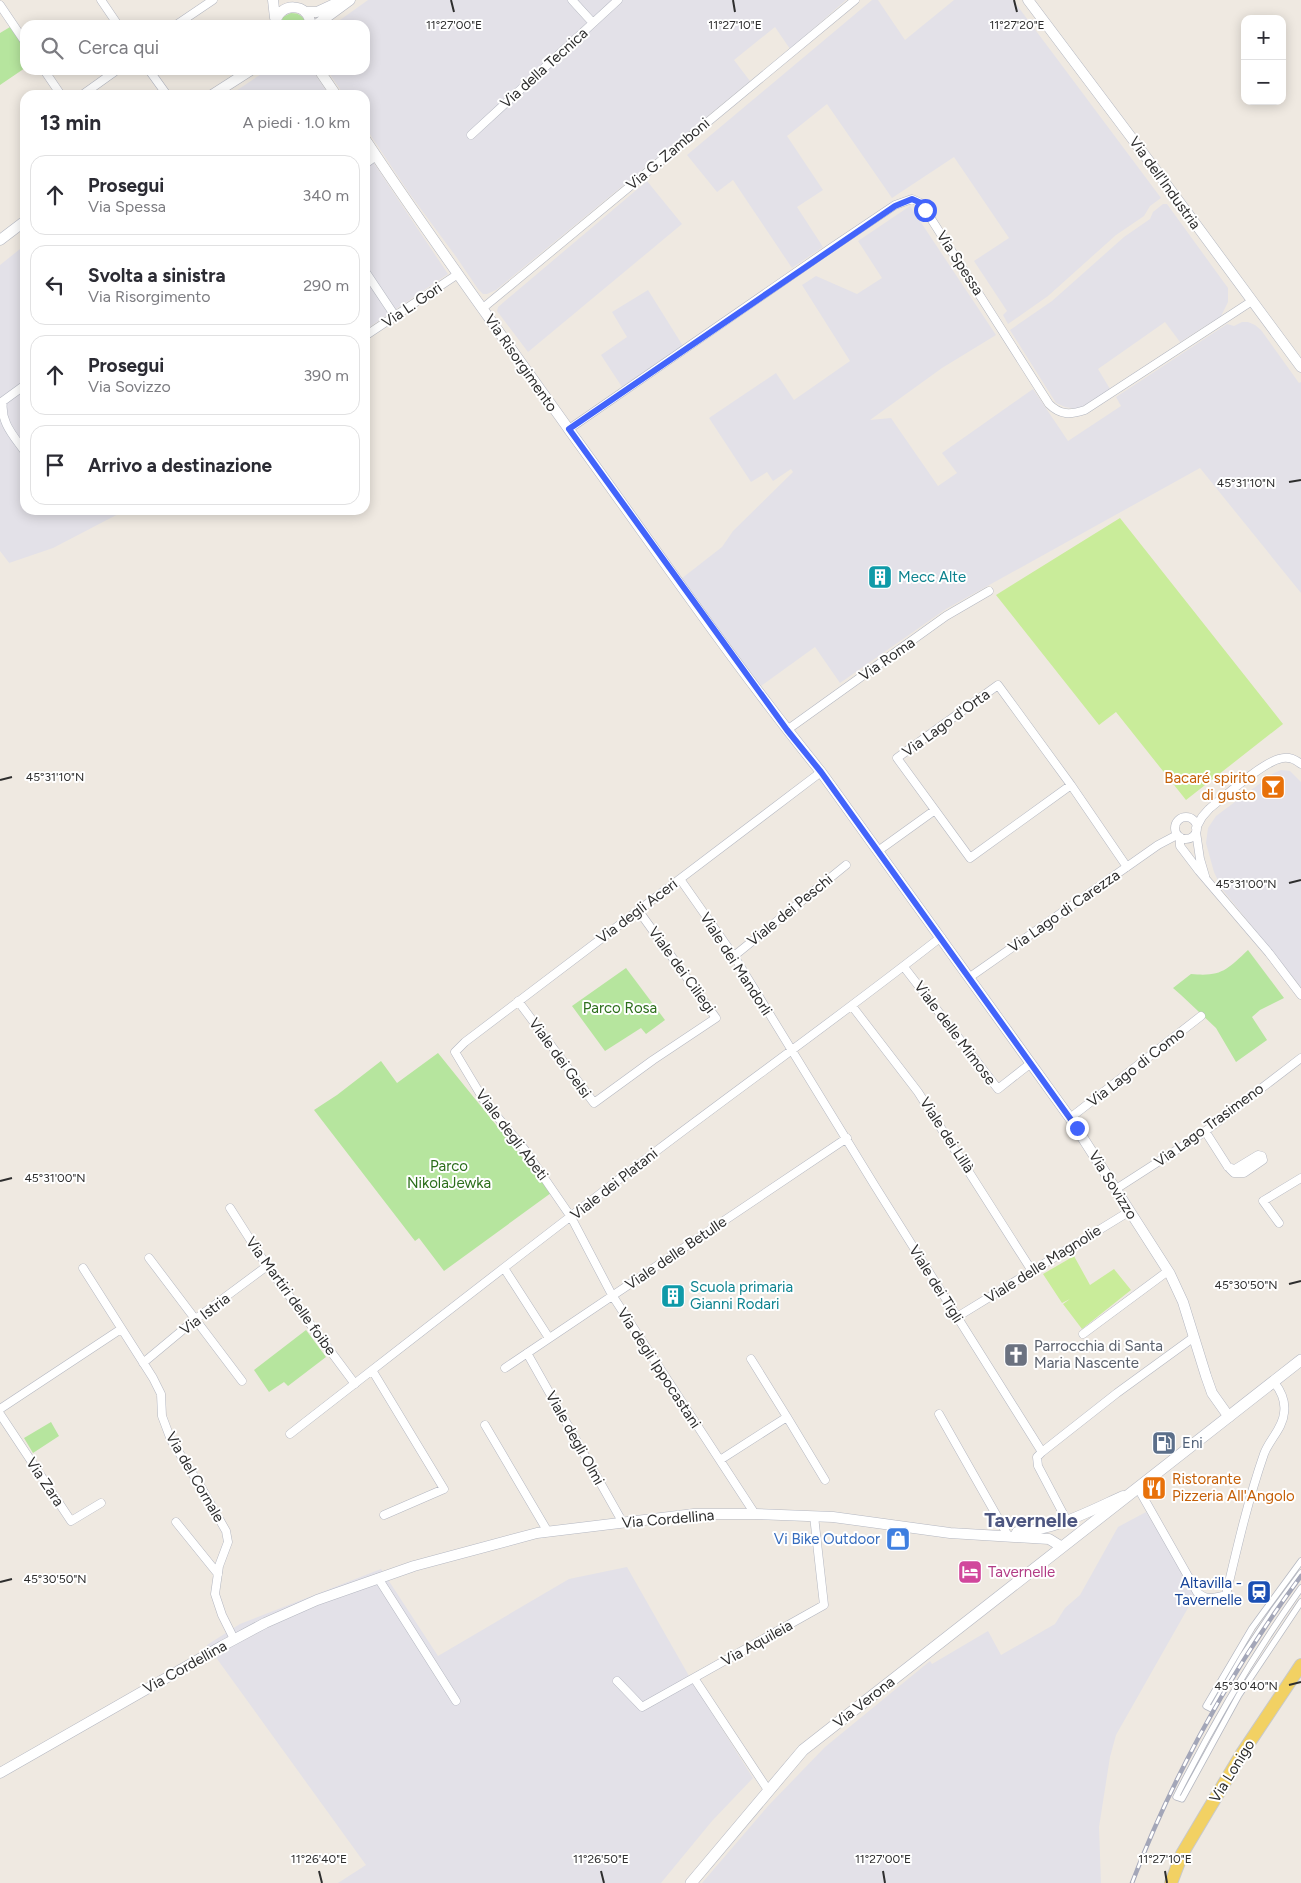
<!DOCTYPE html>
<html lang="it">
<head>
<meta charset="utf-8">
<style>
  :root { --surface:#fff; --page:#f7f7f7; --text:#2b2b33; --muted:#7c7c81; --line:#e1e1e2 }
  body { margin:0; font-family:Figtree,sans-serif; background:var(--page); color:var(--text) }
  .controls { position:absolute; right:15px; top:15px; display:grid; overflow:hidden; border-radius:10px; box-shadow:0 2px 12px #0003 }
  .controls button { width:45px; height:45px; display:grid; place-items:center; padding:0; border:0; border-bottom:1px solid var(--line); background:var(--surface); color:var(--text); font:25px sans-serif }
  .stop { position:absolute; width:15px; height:15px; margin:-11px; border:4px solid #4264fb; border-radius:50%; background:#fff }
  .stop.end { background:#4264fb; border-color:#fff; box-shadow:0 1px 5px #0008 }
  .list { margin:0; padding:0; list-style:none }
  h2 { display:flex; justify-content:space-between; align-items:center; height:65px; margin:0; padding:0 20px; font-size:21px }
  h2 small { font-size:16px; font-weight:400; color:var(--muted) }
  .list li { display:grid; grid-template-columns:32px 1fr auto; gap:15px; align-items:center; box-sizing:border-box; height:80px; margin:0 10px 10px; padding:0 10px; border:1px solid var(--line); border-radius:15px }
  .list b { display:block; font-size:19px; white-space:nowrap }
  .list p { margin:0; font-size:16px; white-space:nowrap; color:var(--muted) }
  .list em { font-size:16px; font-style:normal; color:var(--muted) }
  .icon { flex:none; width:28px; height:28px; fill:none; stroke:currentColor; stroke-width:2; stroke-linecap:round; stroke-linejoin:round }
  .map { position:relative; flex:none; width:1301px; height:1883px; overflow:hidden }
  .search { position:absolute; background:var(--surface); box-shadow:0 2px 12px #0003; left:20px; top:20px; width:350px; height:55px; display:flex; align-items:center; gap:12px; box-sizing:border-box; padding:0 18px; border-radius:15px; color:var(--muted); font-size:19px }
  .panel { position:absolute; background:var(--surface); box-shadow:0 2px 12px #0003; left:20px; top:90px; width:350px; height:425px; border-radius:15px }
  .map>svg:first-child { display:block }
  .industrial { fill:#e3e1e8 }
  .green { fill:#b6e59e }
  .pitch { fill:#c9ec9a }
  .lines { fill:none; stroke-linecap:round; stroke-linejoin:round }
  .pedestrian-casing { stroke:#b4b7c1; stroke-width:7 }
  .minor-casing { stroke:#b4b7c1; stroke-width:9 }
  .tertiary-casing { stroke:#b4b7c1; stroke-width:11 }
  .secondary-casing { stroke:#b4b7c1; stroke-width:12 }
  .primary-casing { stroke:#c9c9c9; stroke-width:14 }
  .pedestrian { stroke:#fff; stroke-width:5.5 }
  .minor { stroke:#fff; stroke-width:8 }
  .tertiary { stroke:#fff; stroke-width:10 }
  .secondary { stroke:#fff; stroke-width:11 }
  .primary { stroke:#f2d163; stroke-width:12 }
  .rail-casing { stroke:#a3a6b8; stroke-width:4.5 }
  .rail { stroke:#fff; stroke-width:2.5; stroke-dasharray:8; stroke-linecap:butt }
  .route { stroke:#4264fb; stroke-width:6 }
  .ticks { fill:none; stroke:#2e2e2e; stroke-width:2 }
  .labels { text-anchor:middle; stroke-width:4; stroke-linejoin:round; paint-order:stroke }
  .street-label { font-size:15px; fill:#2e2e2e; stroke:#fff }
  .culture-label { font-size:15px; fill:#0d838f; stroke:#fff; text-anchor:start }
  .food-label { font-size:15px; fill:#c56008; stroke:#fff; text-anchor:end }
  .park-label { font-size:15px; fill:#2c6e1b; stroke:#fff }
  .worship-label { font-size:15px; fill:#5b616d; stroke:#fff; text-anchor:start }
  .service-label { font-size:15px; fill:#4e5e75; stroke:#fff; text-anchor:start }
  .shop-label { font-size:15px; fill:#366cbe; stroke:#fff; text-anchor:end }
  .hotel-label { font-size:15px; fill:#b23c85; stroke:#fff; text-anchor:start }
  .transit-label { font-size:15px; fill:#164399; stroke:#fff; text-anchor:end }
  .district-label { font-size:20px; font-weight:bold; fill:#4d5680; stroke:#fff }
  .ticks-label { font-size:12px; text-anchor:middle; fill:#2e2e2e; stroke:#fff; stroke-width:4; stroke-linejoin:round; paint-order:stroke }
</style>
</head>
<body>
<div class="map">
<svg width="1301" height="1883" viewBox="0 0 1301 1883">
  <rect width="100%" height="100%" fill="#efe9e1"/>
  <path class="industrial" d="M368,0H846L790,49L775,27L734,60L750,81L496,290L487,294H483L478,289L457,258L409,193L365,127V95H344L327,70H365V25H333Z
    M872,0H878L905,40L954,0H1013L1161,198L1150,206L1144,216L1116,235L1048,296L1008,324L1003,315L1007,311L974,261L1009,238L954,157L892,198L827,104L787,136L823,190L797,207L823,247L792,268L733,180L717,192L687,155Z
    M267,70H312L329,95H230Z
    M365,150L448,274L365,330Z
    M647,181L682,224L528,352L497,311L498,307Z
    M1163,204H1167L1228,288V302L1221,316L1180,342L1165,322L1098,369L1110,389L1083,406L1076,409L1065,407L1056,403L1010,330L1052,301L1124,237L1150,219L1153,212Z
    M910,206L996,335L942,368L870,420L891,418L938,486L957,473L942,453L1033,389L1068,441L1121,406L1116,397L1227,324L1234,326L1242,322H1248L1255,325L1261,330L1299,383L1301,382V593L1200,468L946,609L840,683L815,647L761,686L681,579L722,547L733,531L793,472L791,469L773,481L767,472L751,482L709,418L776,373L794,400L850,361L802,285L816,276L857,294L882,278L858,241Z
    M25,245V510H126L53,548L9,563L10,564L0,551V265Z
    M648,290L683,346L622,387L601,355L627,337L612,312Z
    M1281,770L1290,771L1301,782V987L1222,889L1214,872L1206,843L1208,828L1216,816L1274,773Z
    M1146,1512L1197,1592L1116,1735L1110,1757L1099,1827L1101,1883H702L768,1806L825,1747L930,1661L932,1664L988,1631L1001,1655L1055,1624L1065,1608L1080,1595L1118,1527Z
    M627,1567L693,1683L753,1778L712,1821L661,1883H338L366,1865L207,1645L240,1624L381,1569L438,1656L569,1579Z"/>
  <path class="green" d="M291,13C299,13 304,16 306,25H280L283,17Z
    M10,27L25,49V68L0,85V33Z
    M1248,950L1284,998L1260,1010L1252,1017L1267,1040L1236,1062L1216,1028L1181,995L1173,988L1191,974C1221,977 1227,970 1248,950Z
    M626,968L665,1020L646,1034L641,1028L605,1051L572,1006Z
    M438,1053L551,1193L444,1271L419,1238L415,1241L314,1110L337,1095L381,1061L397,1083Z
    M306,1330L326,1357L288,1386L284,1382L269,1392L254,1370Z
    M51,1422L59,1436L33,1453L24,1438Z"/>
  <path class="pitch" d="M1120,518L1283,724L1186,800L1116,712L1099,725L996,595Z
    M1074,1256L1090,1285L1114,1269L1131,1290L1082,1329L1063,1304L1070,1299L1062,1303L1043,1274Z"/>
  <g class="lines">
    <defs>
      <path id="pedestrian" d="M1301,1561L1252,1628L1206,1706L1212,1709L1242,1657L1273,1611L1301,1573
        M1301,1588C1253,1655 1213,1724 1176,1797L1182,1799L1239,1695L1301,1602"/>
      <path id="minor" d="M101,0L118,25
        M572,0L593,23
        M0,5L25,42
        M176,25L213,0
        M44,70L61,95
        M149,70L167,95
        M82,95L117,70
        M471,135L618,0
        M365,164L376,156
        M365,271L395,316
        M483,308L855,0
        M365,336L458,274
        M25,385L3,401C0,422 13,435 25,452
        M569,429L831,248L895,205L912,199L921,203L1049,404C1060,415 1070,415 1085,410L1252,301
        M787,730L946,616L989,591
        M1071,785L970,858L897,758L998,685L1071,785L1127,867
        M1175 828a11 11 0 1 1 22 0a11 11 0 1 1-22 0Z
        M1196,828L1202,817L1209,809C1225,796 1262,763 1279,759C1287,756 1295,759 1301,764
        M1196,832L1200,859L1205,876
        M1180,837V846L1199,871L1269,953L1301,995
        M878,851L935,810
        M680,879L734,956L875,1186L1042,1452L1037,1457L1038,1466L1067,1521
        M734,956L846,865
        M904,967L998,1089L1031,1063
        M970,977L1158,845L1177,835
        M518,1001L594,1103L653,1060L716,1018L638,910
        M852,1006L918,1092L1032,1271
        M1070,1118L1201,1016
        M1205,1131L1228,1167L1234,1173H1244L1263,1160L1262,1156L1258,1155L1235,1169L1228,1167
        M1116,1189L1203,1133L1301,1058
        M230,1208L267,1266L355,1384
        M1279,1223L1263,1201L1301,1178
        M149,1258L242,1381
        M83,1268L153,1378L161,1394L162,1416L171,1440L201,1487L226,1531L228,1542L219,1566L215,1594L222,1615L234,1639
        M504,1268L549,1338
        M957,1317L1130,1211
        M1083,1334L1168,1271
        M527,1353L623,1523
        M751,1359L787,1417
        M143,1363L197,1318L267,1266
        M505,1368L847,1138
        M372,1370L444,1489L384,1515
        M0,1409L121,1329
        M0,1414L71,1521L101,1503
        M939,1414L1006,1532
        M485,1425L548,1532
        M290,1434C411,1340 532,1245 655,1152C750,1080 847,1011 941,937
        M1042,1452L1117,1393L1194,1337
        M720,1460L787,1417L825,1480
        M1138,1488L1197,1592C1207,1601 1213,1598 1226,1595C1237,1548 1248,1500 1264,1454C1269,1440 1283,1428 1284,1413C1286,1401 1281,1391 1274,1382
        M755,1514L612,1295L571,1217L525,1150L485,1102L455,1052L465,1042L821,772
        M176,1522L218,1574
        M378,1578L456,1701
        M694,1678L768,1790
        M617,1681L642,1707L824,1605L814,1516"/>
      <path id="tertiary" d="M273,0L275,18
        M1028,0L1155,169L1301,367
        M305,12H317L343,0
        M275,25C277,1 311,2 310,25
        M316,25L350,0
        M319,70L336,95
        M212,95L251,70
        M365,139C430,238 501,334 570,431C653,545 732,662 821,772L1070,1118L1170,1274L1183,1302L1206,1376L1212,1393L1229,1417
        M0,240L25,221
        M1017,1532C1055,1530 1090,1511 1123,1496
        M0,1773L222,1646L265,1623L317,1600L414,1566L537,1533L694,1514H755L833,1517L950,1533L1049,1539L1062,1547"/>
      <path id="secondary" d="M691,1883L803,1750L1301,1360"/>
      <path id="primary" d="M1171,1883L1182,1854L1241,1755L1301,1665"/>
    </defs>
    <use href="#pedestrian" class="pedestrian-casing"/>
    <use href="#minor" class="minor-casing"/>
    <use href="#tertiary" class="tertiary-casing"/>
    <use href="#secondary" class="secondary-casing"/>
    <use href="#primary" class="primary-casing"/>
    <use href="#pedestrian" class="pedestrian"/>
    <use href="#minor" class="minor"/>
    <use href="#tertiary" class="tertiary"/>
    <use href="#secondary" class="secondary"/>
    <use href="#primary" class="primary"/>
    <defs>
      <path id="rail" d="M1132,1883C1174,1773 1231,1671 1301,1576"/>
    </defs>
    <use href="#rail" class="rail-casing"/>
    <use href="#rail" class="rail"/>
  </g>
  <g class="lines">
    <path class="route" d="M925,210L921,203L912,199L895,206L569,429L787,730L821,772L1077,1128"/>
  </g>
  <path class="ticks" d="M451,0L454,12M733,0L735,12M1014,0L1017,12M1289,482L1301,480M0,780L12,777M1289,883L1301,880M0,1181L12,1178M1289,1284L1301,1281M0,1582L12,1579M1289,1685L1301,1682M319,1871L322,1883M601,1871L604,1883M883,1871L885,1883M1165,1871L1167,1883"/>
  <defs>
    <symbol id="building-square" viewBox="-11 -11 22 22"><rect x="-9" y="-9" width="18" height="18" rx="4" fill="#0f9aa8" stroke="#fff"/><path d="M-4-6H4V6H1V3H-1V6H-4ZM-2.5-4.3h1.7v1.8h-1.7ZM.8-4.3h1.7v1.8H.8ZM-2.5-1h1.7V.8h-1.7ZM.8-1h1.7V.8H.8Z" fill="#fff"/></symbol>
    <symbol id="bar-square" viewBox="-11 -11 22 22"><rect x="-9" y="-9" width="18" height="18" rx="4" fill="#e8710a" stroke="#fff"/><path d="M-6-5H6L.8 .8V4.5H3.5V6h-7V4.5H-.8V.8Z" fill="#fff"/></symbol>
    <symbol id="church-square" viewBox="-11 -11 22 22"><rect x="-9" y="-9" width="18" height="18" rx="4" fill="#6b7280" stroke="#fff"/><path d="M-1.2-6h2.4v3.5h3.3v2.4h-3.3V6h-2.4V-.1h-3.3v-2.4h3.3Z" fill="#fff"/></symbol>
    <symbol id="fuel-square" viewBox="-11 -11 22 22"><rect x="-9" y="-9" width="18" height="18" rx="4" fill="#5c6f8a" stroke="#fff"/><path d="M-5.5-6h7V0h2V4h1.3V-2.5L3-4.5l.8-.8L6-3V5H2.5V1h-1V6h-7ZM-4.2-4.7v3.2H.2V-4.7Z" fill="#fff"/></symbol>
    <symbol id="restaurant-square" viewBox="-11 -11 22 22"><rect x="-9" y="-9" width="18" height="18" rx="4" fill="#e8710a" stroke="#fff"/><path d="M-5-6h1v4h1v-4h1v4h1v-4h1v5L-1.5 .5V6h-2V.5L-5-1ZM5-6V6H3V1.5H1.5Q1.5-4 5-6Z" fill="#fff"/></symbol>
    <symbol id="shop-square" viewBox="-11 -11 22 22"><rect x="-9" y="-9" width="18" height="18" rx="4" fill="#3f7fe0" stroke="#fff"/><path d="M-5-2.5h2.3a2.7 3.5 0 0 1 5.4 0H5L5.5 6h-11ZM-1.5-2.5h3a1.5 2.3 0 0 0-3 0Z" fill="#fff"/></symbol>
    <symbol id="hotel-square" viewBox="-11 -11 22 22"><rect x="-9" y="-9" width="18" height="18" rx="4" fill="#d1479c" stroke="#fff"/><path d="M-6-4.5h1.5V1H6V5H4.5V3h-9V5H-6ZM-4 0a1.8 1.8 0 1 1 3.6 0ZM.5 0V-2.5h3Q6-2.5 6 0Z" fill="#fff"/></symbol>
    <symbol id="station-square" viewBox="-11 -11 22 22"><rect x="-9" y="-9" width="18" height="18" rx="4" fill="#1a4fb4" stroke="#fff"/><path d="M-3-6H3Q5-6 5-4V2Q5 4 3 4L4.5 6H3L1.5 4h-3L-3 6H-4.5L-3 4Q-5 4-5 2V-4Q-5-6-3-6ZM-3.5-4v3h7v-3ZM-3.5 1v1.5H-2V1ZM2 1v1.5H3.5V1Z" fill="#fff"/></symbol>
  </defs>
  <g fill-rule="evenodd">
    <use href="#building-square" x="866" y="563" width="28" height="28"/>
    <use href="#bar-square" x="1259" y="773" width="28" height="28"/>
    <use href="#building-square" x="659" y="1282" width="28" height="28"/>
    <use href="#church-square" x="1002" y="1341" width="28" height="28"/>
    <use href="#fuel-square" x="1150" y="1429" width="28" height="28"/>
    <use href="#restaurant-square" x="1140" y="1474" width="28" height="28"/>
    <use href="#shop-square" x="884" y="1525" width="28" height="28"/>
    <use href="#hotel-square" x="956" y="1558" width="28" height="28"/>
    <use href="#station-square" x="1245" y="1578" width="28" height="28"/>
  </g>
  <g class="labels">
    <g class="street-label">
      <text transform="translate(544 68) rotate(-42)" y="5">Via della Tecnica</text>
      <text transform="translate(668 154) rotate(-40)" y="5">Via G. Zamboni</text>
      <text transform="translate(1165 183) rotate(54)" y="5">Via dell'Industria</text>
      <text transform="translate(960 263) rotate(57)" y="5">Via Spessa</text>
      <text transform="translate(412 305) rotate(-34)" y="5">Via L. Gori</text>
      <text transform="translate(521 363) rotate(55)" y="5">Via Risorgimento</text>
      <text transform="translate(887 659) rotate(-35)" y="5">Via Roma</text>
      <text transform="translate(946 723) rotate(-36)" y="5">Via Lago d'Orta</text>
      <text transform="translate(790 910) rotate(-39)" y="5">Viale dei Peschi</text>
      <text transform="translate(637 911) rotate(-37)" y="5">Via degli Aceri</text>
      <text transform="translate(1064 911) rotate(-35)" y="5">Via Lago di Carezza</text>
      <text transform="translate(736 964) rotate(57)" y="5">Viale dei Mandorli</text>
      <text transform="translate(682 970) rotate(54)" y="5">Viale dei Ciliegi</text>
      <text transform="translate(955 1033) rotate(53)" y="5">Viale delle Mimose</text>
      <text transform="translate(560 1058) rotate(54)" y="5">Viale dei Gelsi</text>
      <text transform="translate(1136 1067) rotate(-38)" y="5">Via Lago di Como</text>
      <text transform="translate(1209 1125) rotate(-36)" y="5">Via Lago Trasimeno</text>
      <text transform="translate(512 1135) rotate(53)" y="5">Viale degli Abeti</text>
      <text transform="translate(947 1135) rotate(57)" y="5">Viale dei Lillà</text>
      <text transform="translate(614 1184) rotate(-38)" y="5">Viale dei Platani</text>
      <text transform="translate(1113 1185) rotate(58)" y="5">Via Sovizzo</text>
      <text transform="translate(676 1253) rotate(-34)" y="5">Viale delle Betulle</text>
      <text transform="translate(1043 1264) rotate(-32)" y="5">Viale delle Magnolie</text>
      <text transform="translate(936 1284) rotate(58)" y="5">Viale dei Tigli</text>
      <text transform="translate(291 1296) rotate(54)" y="5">Via Martiri delle foibe</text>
      <text transform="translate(205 1314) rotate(-37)" y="5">Via Istria</text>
      <text transform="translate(659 1368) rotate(57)" y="5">Via degli Ippocastani</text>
      <text transform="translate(575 1438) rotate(61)" y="5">Viale degli Olmi</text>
      <text transform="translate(195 1477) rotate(60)" y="5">Via del Cornale</text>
      <text transform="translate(45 1482) rotate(56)" y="5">Via Zara</text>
      <text transform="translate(668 1519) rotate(-5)" y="5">Via Cordellina</text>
      <text transform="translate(757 1643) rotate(-29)" y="5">Via Aquileia</text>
      <text transform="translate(185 1667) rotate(-29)" y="5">Via Cordellina</text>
      <text transform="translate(864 1702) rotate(-38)" y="5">Via Verona</text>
      <text transform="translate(1232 1771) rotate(-58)" y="5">Via Lonigo</text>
    </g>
    <g class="culture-label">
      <text x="898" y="582">Mecc Alte</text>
      <text x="690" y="1292">Scuola primaria<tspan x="690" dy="17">Gianni Rodari</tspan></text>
    </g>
    <g class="food-label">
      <text x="1256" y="783">Bacaré spirito<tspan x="1256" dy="17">di gusto</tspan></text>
      <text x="1172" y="1484" text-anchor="start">Ristorante<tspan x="1172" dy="17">Pizzeria All'Angolo</tspan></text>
    </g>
    <g class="park-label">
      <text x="620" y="1013">Parco Rosa</text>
      <text x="449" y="1171">Parco<tspan x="449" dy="17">NikolaJewka</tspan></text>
    </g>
    <g class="worship-label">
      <text x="1034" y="1351">Parrocchia di Santa<tspan x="1034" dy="17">Maria Nascente</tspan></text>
    </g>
    <g class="service-label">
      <text x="1182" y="1448">Eni</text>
    </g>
    <g class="shop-label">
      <text x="880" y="1544">Vi Bike Outdoor</text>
    </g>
    <g class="hotel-label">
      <text x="988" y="1577">Tavernelle</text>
    </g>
    <g class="transit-label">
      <text x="1242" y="1588">Altavilla -<tspan x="1242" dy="17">Tavernelle</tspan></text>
    </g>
    <g class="district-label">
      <text x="1031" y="1527">Tavernelle</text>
    </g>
  </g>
  <g class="ticks-label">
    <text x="454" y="29">11°27'00"E</text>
    <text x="735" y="29">11°27'10"E</text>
    <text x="1017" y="29">11°27'20"E</text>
    <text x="1246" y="487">45°31'10"N</text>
    <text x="55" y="781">45°31'10"N</text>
    <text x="1246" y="888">45°31'00"N</text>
    <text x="55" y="1182">45°31'00"N</text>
    <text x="1246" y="1289">45°30'50"N</text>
    <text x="55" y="1583">45°30'50"N</text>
    <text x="1246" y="1690">45°30'40"N</text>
    <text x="319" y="1863">11°26'40"E</text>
    <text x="601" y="1863">11°26'50"E</text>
    <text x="883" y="1863">11°27'00"E</text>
    <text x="1165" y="1863">11°27'10"E</text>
  </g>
</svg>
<div class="controls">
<button>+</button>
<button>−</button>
</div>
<div class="stop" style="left:925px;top:210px"></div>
<div class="stop end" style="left:1077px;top:1128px"></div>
<div class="search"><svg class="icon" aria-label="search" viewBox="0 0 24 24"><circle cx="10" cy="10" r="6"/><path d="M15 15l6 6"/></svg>Cerca qui</div>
<section class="panel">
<h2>13 min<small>A piedi · 1.0 km</small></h2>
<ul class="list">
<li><svg class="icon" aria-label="ahead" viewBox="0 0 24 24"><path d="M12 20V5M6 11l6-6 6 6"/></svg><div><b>Prosegui</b><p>Via Spessa</p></div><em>340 m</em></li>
<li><svg class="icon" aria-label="left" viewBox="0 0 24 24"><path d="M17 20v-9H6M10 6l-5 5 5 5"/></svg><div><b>Svolta a sinistra</b><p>Via Risorgimento</p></div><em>290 m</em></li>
<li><svg class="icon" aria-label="ahead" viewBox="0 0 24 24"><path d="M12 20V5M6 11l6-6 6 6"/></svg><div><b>Prosegui</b><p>Via Sovizzo</p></div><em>390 m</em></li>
<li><svg class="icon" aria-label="arrive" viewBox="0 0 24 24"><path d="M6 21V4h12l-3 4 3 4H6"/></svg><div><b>Arrivo a destinazione</b></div></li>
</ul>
</section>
</div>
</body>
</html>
